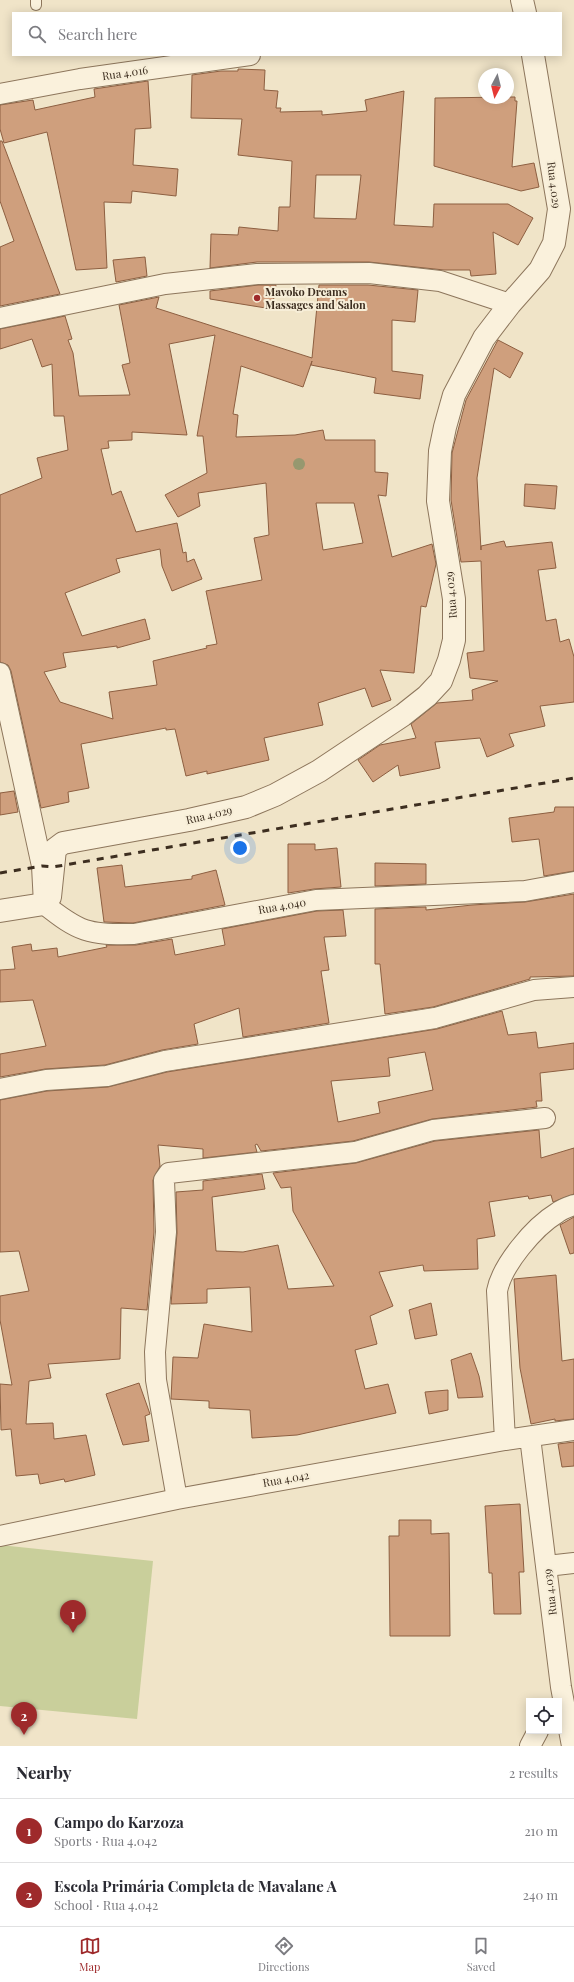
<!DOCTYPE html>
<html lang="en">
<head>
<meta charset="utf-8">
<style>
  :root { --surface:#fff; --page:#f2f2f3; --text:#2b2b33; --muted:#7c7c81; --line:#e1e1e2; --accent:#9e2a2b }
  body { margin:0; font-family:"Playfair Display",serif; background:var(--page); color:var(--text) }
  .controls { position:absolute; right:12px; bottom:12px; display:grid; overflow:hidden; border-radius:0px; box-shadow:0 2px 10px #0003 }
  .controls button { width:36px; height:36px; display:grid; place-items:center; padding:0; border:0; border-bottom:1px solid var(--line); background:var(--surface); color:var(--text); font:20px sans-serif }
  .compass { position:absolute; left:478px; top:68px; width:36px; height:36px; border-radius:50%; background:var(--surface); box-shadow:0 2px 10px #0003; rotate:187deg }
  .you { position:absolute; left:240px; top:848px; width:14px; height:14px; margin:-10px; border:3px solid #fff; border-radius:50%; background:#1a73e8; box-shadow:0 0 0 6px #1a73e833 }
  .badge { display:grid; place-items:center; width:26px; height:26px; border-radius:50%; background:var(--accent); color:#fff; font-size:13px; font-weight:700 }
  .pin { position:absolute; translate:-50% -33px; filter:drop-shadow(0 1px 2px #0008) }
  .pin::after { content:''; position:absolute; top:21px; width:14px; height:12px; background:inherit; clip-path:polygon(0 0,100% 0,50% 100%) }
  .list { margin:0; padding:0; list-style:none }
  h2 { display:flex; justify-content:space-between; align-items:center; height:52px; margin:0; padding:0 16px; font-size:17px }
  h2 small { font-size:13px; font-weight:400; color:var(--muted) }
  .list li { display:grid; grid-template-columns:26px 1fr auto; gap:12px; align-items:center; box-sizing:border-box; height:64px; padding:0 16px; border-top:1px solid var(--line) }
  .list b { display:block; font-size:15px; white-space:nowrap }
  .list p { margin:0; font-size:13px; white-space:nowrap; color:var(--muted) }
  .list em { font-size:13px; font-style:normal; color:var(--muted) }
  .icon { flex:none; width:22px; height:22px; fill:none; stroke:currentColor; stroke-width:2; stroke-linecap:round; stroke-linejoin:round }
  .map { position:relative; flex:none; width:574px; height:1746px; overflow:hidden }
  .search { position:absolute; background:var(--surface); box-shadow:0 2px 10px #0003; left:12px; right:12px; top:12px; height:44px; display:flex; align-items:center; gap:10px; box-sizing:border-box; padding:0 14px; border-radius:0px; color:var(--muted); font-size:15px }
  .sheet { height:180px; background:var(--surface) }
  nav { display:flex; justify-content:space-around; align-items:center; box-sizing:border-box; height:56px; border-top:1px solid var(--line); background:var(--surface); font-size:11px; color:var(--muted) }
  nav a { display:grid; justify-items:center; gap:2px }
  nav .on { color:var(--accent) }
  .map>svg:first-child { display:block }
  .green { fill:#c9cf9b }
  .building { fill:#cf9f7d; stroke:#8d5f41; fill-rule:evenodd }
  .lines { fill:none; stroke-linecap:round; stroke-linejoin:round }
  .service-casing { stroke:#8d765c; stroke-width:12 }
  .minor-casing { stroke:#8d765c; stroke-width:22 }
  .tertiary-casing { stroke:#8d765c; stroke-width:24 }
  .service { stroke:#faf1dc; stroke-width:10 }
  .minor { stroke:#faf1dc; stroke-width:20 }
  .tertiary { stroke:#faf1dc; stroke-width:22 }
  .rail { stroke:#3d2e20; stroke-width:3; stroke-dasharray:7 7; stroke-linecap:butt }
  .tree { fill:#96986f }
  .poi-dot { fill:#9e2a2b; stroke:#f7eed8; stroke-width:1.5 }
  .labels { text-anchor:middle; stroke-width:4; stroke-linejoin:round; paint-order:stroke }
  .street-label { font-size:11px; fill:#3d2e20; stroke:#f7eed8 }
  .poi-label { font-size:11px; font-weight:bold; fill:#3d2e20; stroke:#f7eed8; text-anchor:start }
</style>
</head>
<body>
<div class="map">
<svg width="574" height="1746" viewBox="0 0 574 1746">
  <rect width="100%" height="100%" fill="#f0e4c8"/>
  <path class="green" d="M0,1545L153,1561L137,1719L0,1706Z"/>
  <path class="building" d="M238,69L265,70L264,90L278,91L276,108H281L280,112L322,111V115L367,111L365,100L404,91L394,225L433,227L434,204H508L533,218L518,245L493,232L496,274L471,276L470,270H444L369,262H257L210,268L211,234L238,235L239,227L278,231L279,207H290L292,161L238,155L242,119L191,118L192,75L221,71H238ZM316,175H361L356,219L314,218Z
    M148,81L151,128L135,129L133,165L178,169L176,196L132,191L131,203L104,202L107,268L76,270L47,132L4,143L0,129V105L33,100L35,110L95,97L94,89Z
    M508,97H515V101H517L512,167L534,163L539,187L521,191L434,166L435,98Z
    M0,141H2L60,294L0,306V247L14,241L0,201Z
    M145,257L147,276L116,282L113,260Z
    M258,285H276L272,309L210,299V291Z
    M319,285H368L418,290L415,322L392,320V371L423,375L420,399L374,393L376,378L311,365L312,361L303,387L241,366L233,414L238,415L236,437L295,435L323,430L325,440H375V472L388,473L386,496L378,495L392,557L432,544L436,564L426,607L421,606L414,673L380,670L391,700L372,707L365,688L318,703L323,725L264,738L269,760L207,774V771L186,776L175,729L166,730V728L81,744L89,788L68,792L69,802L41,808L11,671L8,665L0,662V495L42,478L37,458L68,450L64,416H54L52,364L42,367L32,339L0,349V329L65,316L72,339L68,340L73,353L79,396L130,395L122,365L130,363L119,305L159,297L156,308L312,358ZM215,335L197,436H203L207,473L165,495L178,517L200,506L198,493L266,483L269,535L254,538L262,580L206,591L217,644L206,646L207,648L153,661L157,685L109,692L113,719L60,702L44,672L66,667L63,653L117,646V648L150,639L145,619L82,636L65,593L120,572L116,559L160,549L162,566L172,591L202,579L194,559L187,562L186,552L183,553L177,523L136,532L121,491L112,495L101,449L109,448L108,441L132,440V432L187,435L169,344ZM316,503H354L363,543L323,550Z
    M498,340L523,353L510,378L494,368L477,478L481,550V546L504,541L506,547L552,542L556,568L538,570L546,621L556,619L560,642L569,639L574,657V702L540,706L545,726L509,734L514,746L487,757L480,738L435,742L440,768L400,776L398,765L373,782L358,760L380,745L416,738L411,724L437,703L473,700L472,690L498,681L470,678L467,653L484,651L481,561L461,562L451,500L452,453L466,400Z
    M525,484L557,486L555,509L524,506Z
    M14,791L18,812L0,815V793Z
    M555,807H574V871L544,876L539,839L512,842L509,818L554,812Z
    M288,844H315V850L337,848L341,887L314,889L288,893Z
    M375,863L426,864V884L375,886Z
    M122,865L125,887L192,879V876L216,870L225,905L133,923L104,922L97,868Z
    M574,894V976L530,977V979L433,1007L385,1014L380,964H375V909L426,907V910L472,905L525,902Z
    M343,910L346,936L324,937L329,970L321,971L329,1023L243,1037L239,1008L194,1024L198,1044L162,1050L105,1065L45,1069L0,1077V1054L46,1046L33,1000L0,1002V970L15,969L12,947L31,944L32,951L57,948L58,957L107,947L106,945H136L172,939L175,955L225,945L222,929L317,911Z
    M502,1011L508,1035L536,1032L538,1048L574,1043V1069L540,1073L542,1101H536L537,1107L432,1119L353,1141L261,1151L257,1144L255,1145L257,1152L203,1158V1149L158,1145L160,1166L153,1180L154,1232L147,1310L121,1308L120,1359L48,1364L51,1378L29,1381L26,1424L53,1423L54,1439L86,1435L95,1475L65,1482L64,1479L40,1484L38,1474L16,1476L11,1429L1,1430L0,1384L12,1385L0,1320V1296L29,1291L19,1251L0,1252V1100L47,1091L108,1087L167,1072L437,1029ZM425,1052L433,1090L378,1102L380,1113L338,1122L331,1081L390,1076L388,1058Z
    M539,1130L541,1158L574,1148V1194L553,1202L551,1195L529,1199L528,1196L489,1202L495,1236L477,1239L478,1269L424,1271L423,1265L379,1272L393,1306L370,1316L377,1344L355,1350L365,1389L388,1384L396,1413L297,1435L252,1438L250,1410L209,1408V1401L171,1399L173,1357L198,1358L204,1324L252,1332L250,1287L207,1289V1303L171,1304L177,1233L176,1192L203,1190V1181L262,1174L265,1189L212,1197L216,1251L243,1252L278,1245L288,1289L334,1286L293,1211L291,1187L281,1188L273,1173L356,1163L435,1141Z
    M574,1217V1253L570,1254L560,1225Z
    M556,1275L562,1361L574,1359V1419L555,1421V1419L531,1424L520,1368L514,1279Z
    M431,1303L437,1335L415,1339L409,1310Z
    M471,1353L479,1376L483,1397L458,1398L451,1360Z
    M139,1383L150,1414L145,1416L149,1441L123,1445L106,1394Z
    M448,1390V1410L429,1414L425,1392Z
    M574,1442V1466L562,1467L558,1444Z
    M520,1504L524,1572H519L521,1614H494L492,1573H489L485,1506Z
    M399,1520H431V1534L449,1533L450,1636H390L389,1536H399Z"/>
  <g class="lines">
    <defs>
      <path id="service" d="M36,0V5"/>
      <path id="minor" d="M0,94L80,79L250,55
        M0,318L165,284L257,274L369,273L440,281L510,304
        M0,673L42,866L44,904C79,932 88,935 134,934L316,900L525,891L574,882
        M0,1089L46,1080L107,1076L165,1061L435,1018L534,990L574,987
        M530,1437L561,1687L572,1746
        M505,1440L497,1291C502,1265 534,1227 557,1213C562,1209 568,1207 574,1205
        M177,1499L156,1380L155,1352L166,1232L164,1180L169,1173L355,1152L433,1130L545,1118
        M0,1536L177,1499L505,1440L574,1430
        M547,1566L574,1563
        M530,1746L538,1731"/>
      <path id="tertiary" d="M522,0L525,13
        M0,911L44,904L50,897L55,849L63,843L189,820L246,807L275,795L319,771L403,715L427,696L441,681L449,660L454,640V599L438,501L440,451L445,427L454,395L484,338L510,304L540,270L554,243L559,209L533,55"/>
    </defs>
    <use href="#service" class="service-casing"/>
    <use href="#minor" class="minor-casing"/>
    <use href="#tertiary" class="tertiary-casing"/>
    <use href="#service" class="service"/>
    <use href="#minor" class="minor"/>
    <use href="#tertiary" class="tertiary"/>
    <path class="rail" d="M0,873L42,866L53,867L574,778"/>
  </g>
  <circle class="tree" cx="299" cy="464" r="6"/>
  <circle class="poi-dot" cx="257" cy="298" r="4"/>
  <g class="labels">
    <g class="street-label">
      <text transform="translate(125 73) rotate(-8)" y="4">Rua 4.016</text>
      <text transform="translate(554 185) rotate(83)" y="4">Rua 4.029</text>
      <text transform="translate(451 595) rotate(-95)" y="4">Rua 4.029</text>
      <text transform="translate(209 815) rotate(-13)" y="4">Rua 4.029</text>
      <text transform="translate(282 906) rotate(-10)" y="4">Rua 4.040</text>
      <text transform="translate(286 1479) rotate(-10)" y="4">Rua 4.042</text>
      <text transform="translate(550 1592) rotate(-97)" y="4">Rua 4.039</text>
    </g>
    <g class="poi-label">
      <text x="265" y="296">Mavoko Dreams<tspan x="265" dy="13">Massages and Salon</tspan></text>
    </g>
  </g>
</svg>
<div class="controls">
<button><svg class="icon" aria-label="locate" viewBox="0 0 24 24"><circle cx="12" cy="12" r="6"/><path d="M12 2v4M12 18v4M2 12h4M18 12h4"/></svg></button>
</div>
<svg class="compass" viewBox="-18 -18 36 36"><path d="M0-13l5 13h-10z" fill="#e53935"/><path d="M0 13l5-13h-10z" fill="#7c7c81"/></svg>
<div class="you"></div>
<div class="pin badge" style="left:73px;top:1633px">1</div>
<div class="pin badge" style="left:24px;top:1735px">2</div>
<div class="search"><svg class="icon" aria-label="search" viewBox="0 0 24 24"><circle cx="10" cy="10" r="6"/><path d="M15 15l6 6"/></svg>Search here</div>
</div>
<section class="sheet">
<h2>Nearby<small>2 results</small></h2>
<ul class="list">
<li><span class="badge">1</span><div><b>Campo do Karzoza</b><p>Sports · Rua 4.042</p></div><em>210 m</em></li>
<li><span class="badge">2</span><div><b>Escola Primária Completa de Mavalane A</b><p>School · Rua 4.042</p></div><em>240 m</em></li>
</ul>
</section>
<nav>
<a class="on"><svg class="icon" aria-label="map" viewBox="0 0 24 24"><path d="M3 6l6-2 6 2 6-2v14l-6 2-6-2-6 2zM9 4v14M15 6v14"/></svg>Map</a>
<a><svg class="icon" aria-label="directions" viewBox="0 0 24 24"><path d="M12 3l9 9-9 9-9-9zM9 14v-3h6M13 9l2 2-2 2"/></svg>Directions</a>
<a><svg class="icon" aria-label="saved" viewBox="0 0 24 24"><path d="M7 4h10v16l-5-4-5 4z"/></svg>Saved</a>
</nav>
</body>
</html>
